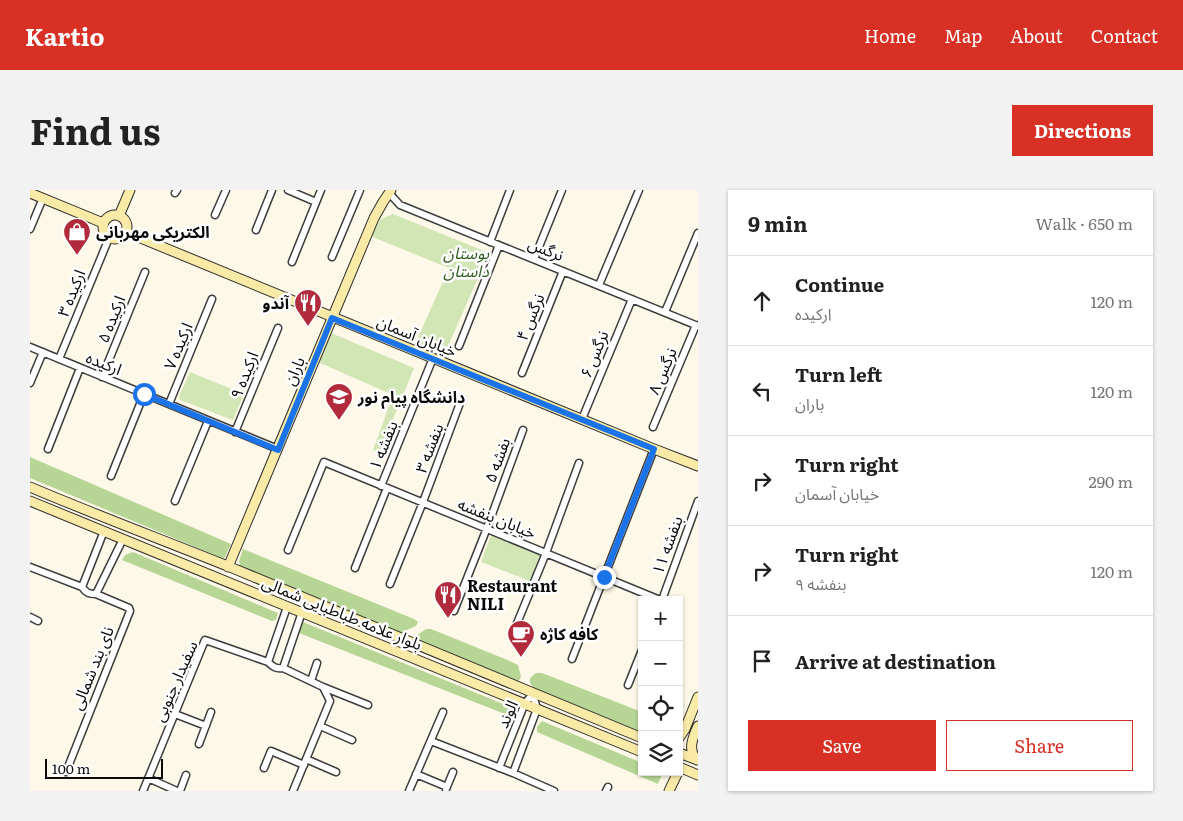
<!DOCTYPE html>
<html lang="en">
<head>
<meta charset="utf-8">
<style>
  :root { --surface:#fff; --page:#f2f2f2; --text:#222; --muted:#767676; --line:#e0e0e0; --accent:#d93025 }
  body { margin:0; font-family:Literata,"Noto Sans Arabic",serif; background:var(--page); color:var(--text) }
  .controls { position:absolute; right:15px; bottom:15px; display:grid; overflow:hidden; border-radius:0px; box-shadow:0 1px 4px #0004 }
  .controls button { width:45px; height:45px; display:grid; place-items:center; padding:0; border:0; border-bottom:1px solid var(--line); background:var(--surface); color:var(--text); font:25px sans-serif }
  .scale { position:absolute; left:15px; bottom:12px; width:118px; box-sizing:border-box; padding-left:5px; border:2px solid #0a0a0a; border-top:0; font-size:14px; line-height:18px; white-space:nowrap; color:#0a0a0a; -webkit-text-stroke:4px #fff; paint-order:stroke }
  .stop { position:absolute; width:15px; height:15px; margin:-11px; border:4px solid #1a73e8; border-radius:50%; background:#fff }
  .stop.end { background:#1a73e8; border-color:#fff; box-shadow:0 1px 5px #0008 }
  .list { margin:0; padding:0; list-style:none }
  h2 { display:flex; justify-content:space-between; align-items:center; height:65px; margin:0; padding:0 20px; font-size:21px }
  h2 small { font-size:16px; font-weight:400; color:var(--muted) }
  .list li { display:grid; grid-template-columns:32px 1fr auto; gap:15px; align-items:center; box-sizing:border-box; height:90px; padding:0 20px; border-top:1px solid var(--line) }
  .list b { display:block; font-size:19px; white-space:nowrap }
  .list p { margin:0; font-size:16px; white-space:nowrap; color:var(--muted) }
  .list em { font-size:16px; font-style:normal; color:var(--muted) }
  .actions { display:flex; gap:10px; padding:15px 20px }
  .actions a { flex:1; padding:11px 0; border:1px solid var(--accent); border-radius:0px; text-align:center; font-size:18px; color:var(--accent) }
  .actions .main { background:var(--accent); color:#fff }
  .icon { flex:none; width:28px; height:28px; fill:none; stroke:currentColor; stroke-width:2; stroke-linecap:round; stroke-linejoin:round }
  .map { position:relative; flex:none; width:668px; height:601px; overflow:hidden; border-radius:0px }
  header { display:flex; align-items:center; gap:30px; box-sizing:border-box; height:70px; padding:0 25px; background:var(--accent); color:#fff }
  header strong { font-size:24px }
  nav { display:flex; gap:28px; margin-inline-start:auto; font-size:18px }
  .intro { display:flex; align-items:center; justify-content:space-between; box-sizing:border-box; height:120px; padding:0 30px }
  h1 { margin:0; font-size:35px }
  .button { padding:12px 22px; border-radius:0px; background:var(--accent); color:#fff; font-size:18px; font-weight:700 }
  main { display:flex; gap:30px; padding:0 30px }
  aside { flex:1; background:var(--surface); border-radius:0px; box-shadow:0 1px 4px #0004 }
  .map>svg:first-child { display:block }
  .green { fill:#d2e5b5 }
  .forest { fill:#b7d595 }
  .lines { fill:none; stroke-linecap:round; stroke-linejoin:round }
  .street-casing { stroke:#3d3d3d; stroke-width:9 }
  .secondary-casing { stroke:#2c2c2c; stroke-width:11 }
  .street { stroke:#fff; stroke-width:6 }
  .secondary { stroke:#faeaa7; stroke-width:9 }
  .route { stroke:#1a73e8; stroke-width:6 }
  .labels { text-anchor:middle; stroke-width:5; stroke-linejoin:round; paint-order:stroke }
  .poi-label { font-size:16px; font-weight:bold; fill:#0a0a0a; stroke:#fff; text-anchor:start }
  .street-label { font-size:16px; fill:#0a0a0a; stroke:#fff }
  .park-label { font-size:16px; font-style:italic; fill:#315d1f; stroke:#fff }
</style>
</head>
<body>
<header>
<strong>Kartio</strong>
<nav><a>Home</a><a>Map</a><a>About</a><a>Contact</a></nav>
</header>
<div class="intro"><h1>Find us</h1><a class="button">Directions</a></div>
<main>
<div class="map">
<svg width="668" height="601" viewBox="0 0 668 601">
  <rect width="100%" height="100%" fill="#fef8e8"/>
  <path class="green" d="M363,24L459,63L415,163L386,152L419,78L340,46L351,29Z
    M301,143L384,178L349,264L343,260L363,205L288,172Z
    M160,182L214,204L203,230L150,210L149,206Z
    M461,345L511,365L500,391L451,372Z"/>
  <path class="forest" d="M0,267L201,354L194,369L0,288Z
    M213,359L384,429L388,432L386,436L368,444L210,376L209,371Z
    M103,362L248,423L246,430L242,431L92,370L95,365Z
    M273,432L488,520L485,528L269,443Z
    M396,439H401L480,471L488,475L491,487L488,492L483,491L383,448Z
    M506,483H512L612,522V543L553,518L505,500L500,493V488Z
    M512,531L612,573V582H633L628,594L507,542V537Z"/>
  <g class="lines">
    <defs>
      <path id="street" d="M258,0L286,12
        M145,3L147,0
        M359,3L370,15L668,136
        M185,25L196,0
        M0,39L13,8
        M226,40L242,0
        M460,52L480,0
        M302,67L330,0
        M504,69L532,0
        M262,72L291,0
        M569,95L609,0
        M635,122L668,43
        M429,156L469,55
        M0,157L248,259
        M29,169L79,48
        M492,183L533,81
        M72,187L115,82
        M0,193L13,162
        M139,214L182,109
        M552,229L602,109
        M623,237L666,135
        M205,242L248,138
        M18,259L50,178
        M81,286L114,204
        M351,296L403,168
        M145,311L178,231
        M74,341L52,397C56,403 59,404 66,404L93,349
        M258,360L294,272L630,410
        M0,377L52,397
        M325,378L357,298
        M360,394L393,312L430,213
        M632,410L668,311
        M257,417L238,472C243,477 246,479 253,478L272,422
        M424,421L457,338L493,240
        M0,427L8,431
        M483,443L516,363L549,273
        M542,469L624,259
        M253,478L293,497L300,511L263,601
        M281,491L287,473
        M598,495L612,460
        M293,497L338,515
        M145,524L176,536
        M290,536L322,550
        M401,551L483,583L524,601
        M169,554L181,522
        M276,569L306,582
        M234,578L241,561L274,575
        M469,578L495,513L503,504
        M36,582L100,421L99,418L66,404
        M483,583L507,519L503,504
        M386,584L417,597
        M118,588L147,601
        M416,599L423,582
        M113,601L175,450L238,472
        M150,601L156,585
        M379,601L413,522
        M576,601L578,597"/>
      <path id="secondary" d="M0,3L73,33
        M73 37a12 12 0 1 1 24 0a12 12 0 1 1-24 0Z
        M89,26L100,0
        M96,42L624,259L668,276
        M0,297C66,325 133,350 200,377C337,434 474,492 612,548
        M0,311L612,562
        M198,377L344,28L353,12L361,0
        M649,548L655,539L668,507
        M649,563L665,569
        M667,570C657,560 663,547 668,536
        M649,577L668,585
        M639,601L648,582"/>
    </defs>
    <use href="#street" class="street-casing"/>
    <use href="#secondary" class="secondary-casing"/>
    <use href="#street" class="street"/>
    <use href="#secondary" class="secondary"/>
  </g>
  <g class="lines">
    <path class="route" d="M114,204L248,260L302,128L624,259L574,387"/>
  </g>
  <defs>
    <symbol id="shop-pin" viewBox="-11 -11 22 30"><path d="M0 17L-7.5 6A9.5 9.5 0 1 1 7.5 6Z" fill="#b12b3d" stroke="#fff"/><path d="M-5-2.5h2.3a2.7 3.5 0 0 1 5.4 0H5L5.5 6h-11ZM-1.5-2.5h3a1.5 2.3 0 0 0-3 0Z" fill="#fff"/></symbol>
    <symbol id="restaurant-pin" viewBox="-11 -11 22 30"><path d="M0 17L-7.5 6A9.5 9.5 0 1 1 7.5 6Z" fill="#b12b3d" stroke="#fff"/><path d="M-5-6h1v4h1v-4h1v4h1v-4h1v5L-1.5 .5V6h-2V.5L-5-1ZM5-6V6H3V1.5H1.5Q1.5-4 5-6Z" fill="#fff"/></symbol>
    <symbol id="university-pin" viewBox="-11 -11 22 30"><path d="M0 17L-7.5 6A9.5 9.5 0 1 1 7.5 6Z" fill="#b12b3d" stroke="#fff"/><path d="M0-5L7-2L0 1L-7-2ZM-4 1L0 2.5L4 1V4Q0 6-4 4Z" fill="#fff"/></symbol>
    <symbol id="cafe-pin" viewBox="-11 -11 22 30"><path d="M0 17L-7.5 6A9.5 9.5 0 1 1 7.5 6Z" fill="#b12b3d" stroke="#fff"/><path d="M-5.5-4.5H6V0H3Q3 3.5 0 3.5H-2.5Q-5.5 3.5-5.5 0ZM3-3.2v2h1.7v-2ZM-6 4.5H4V6H-6Z" fill="#fff"/></symbol>
  </defs>
  <g fill-rule="evenodd">
    <use href="#shop-pin" x="31" y="26" width="32" height="43"/>
    <use href="#restaurant-pin" x="262" y="97" width="32" height="43"/>
    <use href="#university-pin" x="293" y="191" width="32" height="43"/>
    <use href="#restaurant-pin" x="402" y="389" width="32" height="43"/>
    <use href="#cafe-pin" x="475" y="428" width="32" height="43"/>
  </g>
  <g class="labels">
    <g class="poi-label">
      <text x="66" y="48">الکتریکی مهربانی</text>
      <text x="259" y="119" text-anchor="end">آندو</text>
      <text x="328" y="213">دانشگاه پیام نور</text>
      <text x="437" y="402">Restaurant<tspan x="437" dy="18">NILI</tspan></text>
      <text x="510" y="450">کافه کاژه</text>
    </g>
    <g class="street-label">
      <text transform="translate(516 59) rotate(22)" y="6">نرگس</text>
      <text transform="translate(41 103) rotate(-68)" y="6">ارکیده ۳</text>
      <text transform="translate(500 127) rotate(-68)" y="6">نرگس ۴</text>
      <text transform="translate(81 129) rotate(-68)" y="6">ارکیده ۵</text>
      <text transform="translate(387 146) rotate(22)" y="6">خیابان آسمان</text>
      <text transform="translate(148 156) rotate(-67)" y="6">ارکیده ۷</text>
      <text transform="translate(564 164) rotate(-68)" y="6">نرگس ۶</text>
      <text transform="translate(74 173) rotate(22)" y="6">ارکیده</text>
      <text transform="translate(264 181) rotate(-67)" y="6">باران</text>
      <text transform="translate(632 181) rotate(-67)" y="6">نرگس ۸</text>
      <text transform="translate(214 185) rotate(-68)" y="6">ارکیده ۹</text>
      <text transform="translate(353 255) rotate(-68)" y="6">بنفشه ۱</text>
      <text transform="translate(399 258) rotate(-69)" y="6">بنفشه ۳</text>
      <text transform="translate(467 270) rotate(-70)" y="6">بفشه ۵</text>
      <text transform="translate(467 328) rotate(22)" y="6">خیابان بنفشه</text>
      <text transform="translate(637 355) rotate(-70)" y="6">بنفشه ۱۱</text>
      <text transform="translate(312 423) rotate(22)" y="6">بلوار علامه طباطبایی شمالی</text>
      <text transform="translate(62 478) rotate(-68)" y="6">نای بند شمالی</text>
      <text transform="translate(145 491) rotate(-66)" y="6">سفیدار جنوبی</text>
      <text transform="translate(477 524) rotate(-66)" y="6">الوند</text>
    </g>
    <g class="park-label">
      <text x="436" y="69">بوستان<tspan x="436" dy="18">داستان</tspan></text>
    </g>
  </g>
</svg>
<div class="controls">
<button>+</button>
<button>−</button>
<button><svg class="icon" aria-label="locate" viewBox="0 0 24 24"><circle cx="12" cy="12" r="6"/><path d="M12 2v4M12 18v4M2 12h4M18 12h4"/></svg></button>
<button><svg class="icon" aria-label="layers" viewBox="0 0 24 24"><path d="M12 4l9 5-9 5-9-5zM3 14l9 5 9-5"/></svg></button>
</div>
<div class="scale">100 m</div>
<div class="stop" style="left:114px;top:204px"></div>
<div class="stop end" style="left:574px;top:387px"></div>
</div>
<aside>
<h2>9 min<small>Walk · 650 m</small></h2>
<ul class="list">
<li><svg class="icon" aria-label="ahead" viewBox="0 0 24 24"><path d="M12 20V5M6 11l6-6 6 6"/></svg><div><b>Continue</b><p>ارکیده</p></div><em>120 m</em></li>
<li><svg class="icon" aria-label="left" viewBox="0 0 24 24"><path d="M17 20v-9H6M10 6l-5 5 5 5"/></svg><div><b>Turn left</b><p>باران</p></div><em>120 m</em></li>
<li><svg class="icon" aria-label="right" viewBox="0 0 24 24"><path d="M7 20v-9h11M14 6l5 5-5 5"/></svg><div><b>Turn right</b><p>خیابان آسمان</p></div><em>290 m</em></li>
<li><svg class="icon" aria-label="right" viewBox="0 0 24 24"><path d="M7 20v-9h11M14 6l5 5-5 5"/></svg><div><b>Turn right</b><p>بنفشه ۹</p></div><em>120 m</em></li>
<li><svg class="icon" aria-label="arrive" viewBox="0 0 24 24"><path d="M6 21V4h12l-3 4 3 4H6"/></svg><div><b>Arrive at destination</b></div></li>
</ul>
<div class="actions"><a class="main">Save</a><a>Share</a></div>
</aside>
</main>
</body>
</html>
